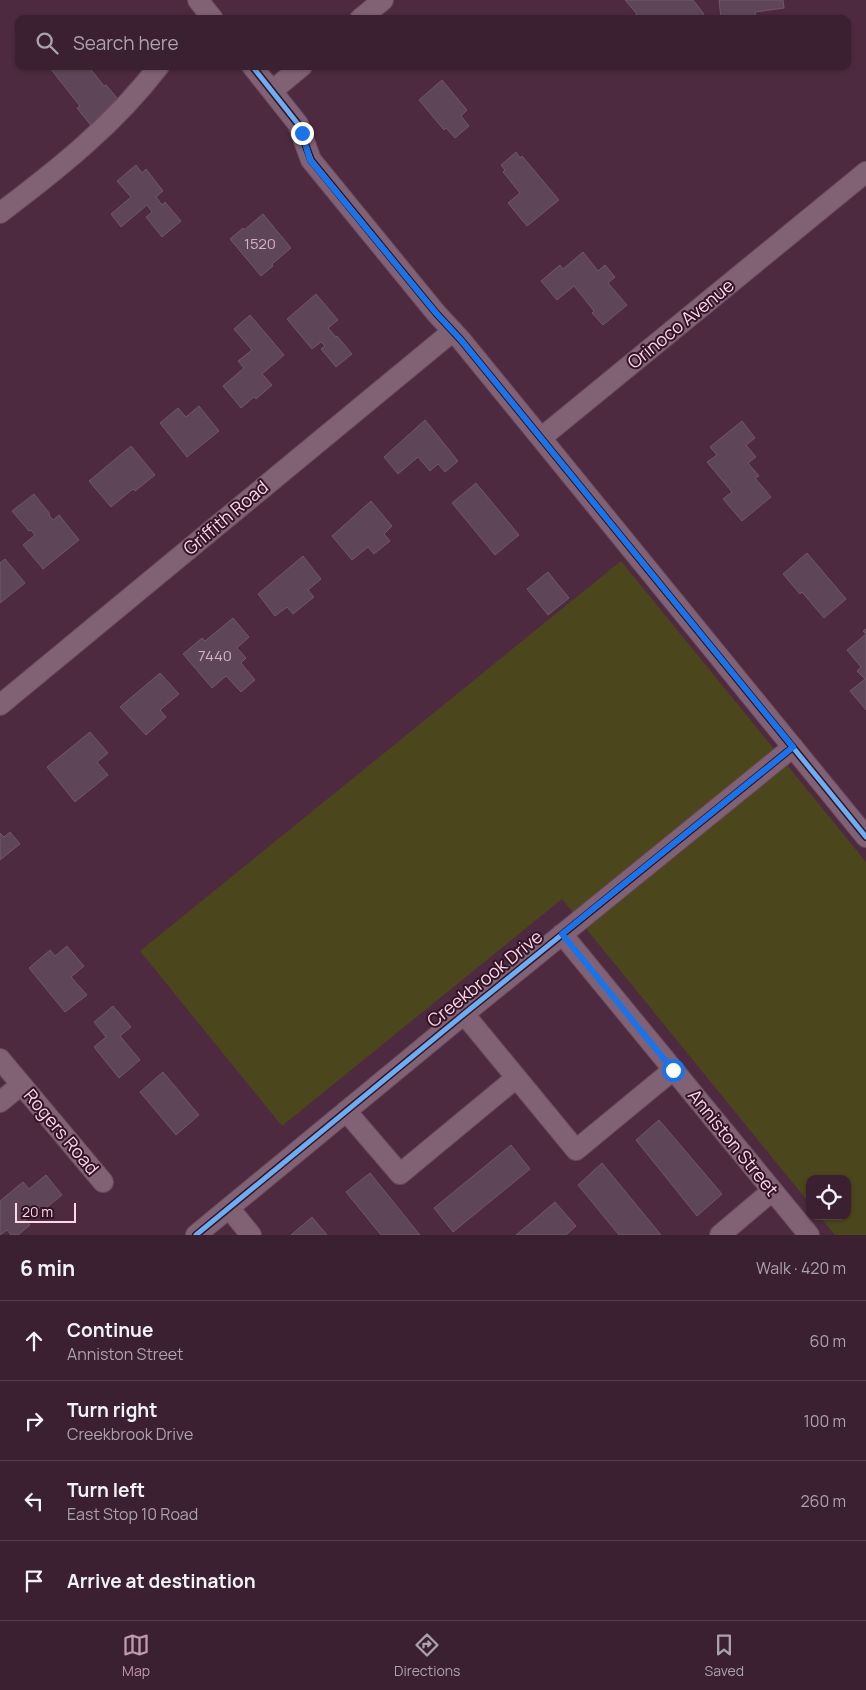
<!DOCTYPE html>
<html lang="en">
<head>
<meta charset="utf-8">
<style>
  :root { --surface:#3a2030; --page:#452d3c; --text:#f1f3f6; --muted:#aba3ab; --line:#543e4c; --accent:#c199ae }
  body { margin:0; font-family:Manrope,sans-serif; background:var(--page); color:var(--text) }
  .controls { position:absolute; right:15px; bottom:15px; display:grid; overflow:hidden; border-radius:10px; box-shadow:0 1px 4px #0004 }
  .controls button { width:45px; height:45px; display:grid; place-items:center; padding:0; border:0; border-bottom:1px solid var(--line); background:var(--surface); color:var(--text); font:25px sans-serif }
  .scale { position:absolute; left:15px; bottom:12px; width:61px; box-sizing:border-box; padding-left:5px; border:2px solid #ffd5ea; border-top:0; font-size:14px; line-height:18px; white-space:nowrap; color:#ffd5ea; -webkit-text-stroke:4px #311425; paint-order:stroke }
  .stop { position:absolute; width:15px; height:15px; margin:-11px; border:4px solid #1a73e8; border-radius:50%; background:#fff }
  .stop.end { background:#1a73e8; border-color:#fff; box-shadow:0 1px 5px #0008 }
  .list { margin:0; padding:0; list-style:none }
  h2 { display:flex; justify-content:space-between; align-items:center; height:65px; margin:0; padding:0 20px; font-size:21px }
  h2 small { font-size:16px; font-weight:400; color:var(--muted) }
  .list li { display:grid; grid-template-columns:32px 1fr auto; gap:15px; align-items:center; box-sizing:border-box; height:80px; padding:0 20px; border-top:1px solid var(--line) }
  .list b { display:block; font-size:19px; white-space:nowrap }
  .list p { margin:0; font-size:16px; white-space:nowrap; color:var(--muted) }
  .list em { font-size:16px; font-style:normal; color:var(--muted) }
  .icon { flex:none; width:28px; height:28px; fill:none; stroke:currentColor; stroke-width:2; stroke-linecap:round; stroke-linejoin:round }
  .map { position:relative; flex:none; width:866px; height:1235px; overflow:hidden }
  .search { position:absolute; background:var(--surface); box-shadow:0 1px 4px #0004; left:15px; right:15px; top:15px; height:55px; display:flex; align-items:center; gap:12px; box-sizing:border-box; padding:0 18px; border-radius:10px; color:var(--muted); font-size:19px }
  .sheet { height:385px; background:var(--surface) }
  nav { display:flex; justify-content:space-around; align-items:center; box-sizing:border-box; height:70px; border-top:1px solid var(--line); background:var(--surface); font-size:14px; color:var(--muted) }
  nav a { display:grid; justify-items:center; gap:2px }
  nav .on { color:var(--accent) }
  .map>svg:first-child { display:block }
  .green { fill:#4c461d }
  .building { fill:#5e4658; stroke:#71566b }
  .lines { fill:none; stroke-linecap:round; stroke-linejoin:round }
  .minor-casing { stroke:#6a4a5d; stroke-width:22 }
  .minor { stroke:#816274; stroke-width:20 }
  .cycleway-casing { stroke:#311425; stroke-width:8 }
  .cycleway { stroke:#6dadf4; stroke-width:5 }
  .route { stroke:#1a73e8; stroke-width:6 }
  .labels { text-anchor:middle; stroke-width:4; stroke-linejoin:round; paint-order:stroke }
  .number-label { font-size:15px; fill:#d7b1c6 }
  .street-label { font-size:18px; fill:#ffd5ea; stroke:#311425 }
</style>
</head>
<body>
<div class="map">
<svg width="866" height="1235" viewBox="0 0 866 1235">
  <rect width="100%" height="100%" fill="#4e2a40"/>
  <path class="green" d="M621,561L866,862V1235H835L819,1216H847V1179H810V1204L562,899L282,1126L140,951Z"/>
  <path class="building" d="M625,0H693L704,14L698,19H630L637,14Z
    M719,0H783L784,8L755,12L756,19H739V16L721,18Z
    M52,66H88L104,86L106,85L122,104L93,128L77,108L80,106L50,68Z
    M442,80L467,110L461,116L469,126L455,138L446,128L444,130L419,100Z
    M516,152L520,158L522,156L559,200L527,226L508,203L520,193L503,172L505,170L501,165Z
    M136,165L142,173L146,169L163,191L156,197L162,205L165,202L181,221L162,237L146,217L152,212L147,205L121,227L111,214L131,197L117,181Z
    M263,214L291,248L272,264L273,266L261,276L230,239L243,228L244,230Z
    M583,252L598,271L605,265L615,277L608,283L627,305L603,325L592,313L594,311L574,286L557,300L541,281L560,265L563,269Z
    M316,294L338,320L328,328L336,337L337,336L352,354L336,367L321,349L325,346L321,342L312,349L287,319Z
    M250,315L284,355L262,374L272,385L256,399L254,397L241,408L223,386L244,368L238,361L252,350L234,329Z
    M199,406L219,431L187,457L160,423L178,408L186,417Z
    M425,420L458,461L445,472L438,464L430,471L418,457L398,474L384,457Z
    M742,421L755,438L746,445L756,457L748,463L759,476L755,478L771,497L742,521L723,499L732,492L707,462L717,455L710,447Z
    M131,446L155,475L135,491L133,489L111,507L89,481Z
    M476,483L519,535L495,555L452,503Z
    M34,494L50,514L49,515L53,520L59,515L79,540L43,569L23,545L35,535L31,530L29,531L12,511Z
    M371,501L392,526L384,534L390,541L374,554L368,547L352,560L332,536Z
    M807,553L846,599L824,618L802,592L800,594L783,574Z
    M303,556L321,579L308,590L314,597L293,614L287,607L275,616L258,594Z
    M5,559L25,583L0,603V563Z
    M548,572L569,598L548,615L527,589Z
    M233,618L249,637L237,648L246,658L241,663L255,680L241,692L226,676L212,688L183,654L202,638L205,641Z
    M866,629V710L850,691L865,679L857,671L861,667L847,650L866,634L863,631Z
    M160,673L179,694L160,710L166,717L146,735L120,707Z
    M90,732L108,753L97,762L108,775L75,802L47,767Z
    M10,832L20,844L0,860V833L4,837Z
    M67,946L84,966L71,977L87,995L65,1012L29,968L50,950L55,956Z
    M113,1006L131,1027L120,1036L140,1060L119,1078L94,1047L106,1037L94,1022Z
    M163,1072L199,1115L176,1135L140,1092Z
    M659,1120L722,1194L697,1216L636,1140Z
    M511,1145L530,1169L453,1232L434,1208Z
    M602,1163L661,1235H619L578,1185Z
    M370,1173L420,1235H381L346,1192Z
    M46,1175L62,1195L42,1211L37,1205L23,1217L30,1225L18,1235H11L7,1230L0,1235V1201L23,1182L29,1189Z
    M555,1202L576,1226L566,1235H516Z
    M312,1217L327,1235H291Z"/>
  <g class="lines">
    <defs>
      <path id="minor" d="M198,0L213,19
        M360,19L383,0
        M252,66L298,124L311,160L436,313L461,340L866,837
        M272,91L302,66
        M0,213C57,170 115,124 159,66
        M541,438L866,172
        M0,705L453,331
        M562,934L809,1235
        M464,1014L576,1150L673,1070
        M0,1059L103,1182
        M0,1102L21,1085
        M346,1111L400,1174L516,1078
        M229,1208L251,1235
        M196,1235L464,1014L793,747
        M720,1235L772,1191"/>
    </defs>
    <use href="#minor" class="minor-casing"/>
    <use href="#minor" class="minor"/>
    <defs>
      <path id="cycleway" d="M252,66L298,124L311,160L436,313L461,340L866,837
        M196,1235L464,1014L793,747"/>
    </defs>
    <use href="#cycleway" class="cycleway-casing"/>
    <use href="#cycleway" class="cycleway"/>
  </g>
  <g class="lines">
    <path class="route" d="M302,133L310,160L436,313L461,340L793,747L562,934L673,1070"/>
  </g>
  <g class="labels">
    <g class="number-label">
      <text x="260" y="249">1520</text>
      <text x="215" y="661">7440</text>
    </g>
    <g class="street-label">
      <text transform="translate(681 324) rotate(-39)" y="6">Orinoco Avenue</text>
      <text transform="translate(226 518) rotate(-40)" y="6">Griffith Road</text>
      <text transform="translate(485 979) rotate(-39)" y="6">Creekbrook Drive</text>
      <text transform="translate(61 1132) rotate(50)" y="6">Rogers Road</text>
      <text transform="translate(733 1143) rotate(51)" y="6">Anniston Street</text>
    </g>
  </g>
</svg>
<div class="controls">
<button><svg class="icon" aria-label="locate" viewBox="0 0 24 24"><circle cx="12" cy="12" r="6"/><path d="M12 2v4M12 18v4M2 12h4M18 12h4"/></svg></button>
</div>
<div class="scale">20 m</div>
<div class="stop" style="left:673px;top:1070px"></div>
<div class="stop end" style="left:302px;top:133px"></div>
<div class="search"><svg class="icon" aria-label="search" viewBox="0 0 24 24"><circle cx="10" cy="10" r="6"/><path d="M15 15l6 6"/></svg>Search here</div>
</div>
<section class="sheet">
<h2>6 min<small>Walk · 420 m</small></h2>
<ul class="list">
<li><svg class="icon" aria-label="ahead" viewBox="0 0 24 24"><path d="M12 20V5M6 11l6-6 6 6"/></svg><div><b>Continue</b><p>Anniston Street</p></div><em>60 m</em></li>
<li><svg class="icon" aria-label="right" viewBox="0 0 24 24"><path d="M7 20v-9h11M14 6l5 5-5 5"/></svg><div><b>Turn right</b><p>Creekbrook Drive</p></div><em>100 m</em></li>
<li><svg class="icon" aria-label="left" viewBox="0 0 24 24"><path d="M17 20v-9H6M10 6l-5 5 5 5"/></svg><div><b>Turn left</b><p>East Stop 10 Road</p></div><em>260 m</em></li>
<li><svg class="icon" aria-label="arrive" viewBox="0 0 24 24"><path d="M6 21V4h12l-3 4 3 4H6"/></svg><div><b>Arrive at destination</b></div></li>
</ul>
</section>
<nav>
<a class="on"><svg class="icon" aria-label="map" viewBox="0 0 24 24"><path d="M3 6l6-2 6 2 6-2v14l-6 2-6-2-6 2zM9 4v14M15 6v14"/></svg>Map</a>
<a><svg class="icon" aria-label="directions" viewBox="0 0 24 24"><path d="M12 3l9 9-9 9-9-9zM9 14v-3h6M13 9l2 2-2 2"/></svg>Directions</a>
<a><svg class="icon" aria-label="saved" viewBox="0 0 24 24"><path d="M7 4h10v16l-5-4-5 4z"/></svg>Saved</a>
</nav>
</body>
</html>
